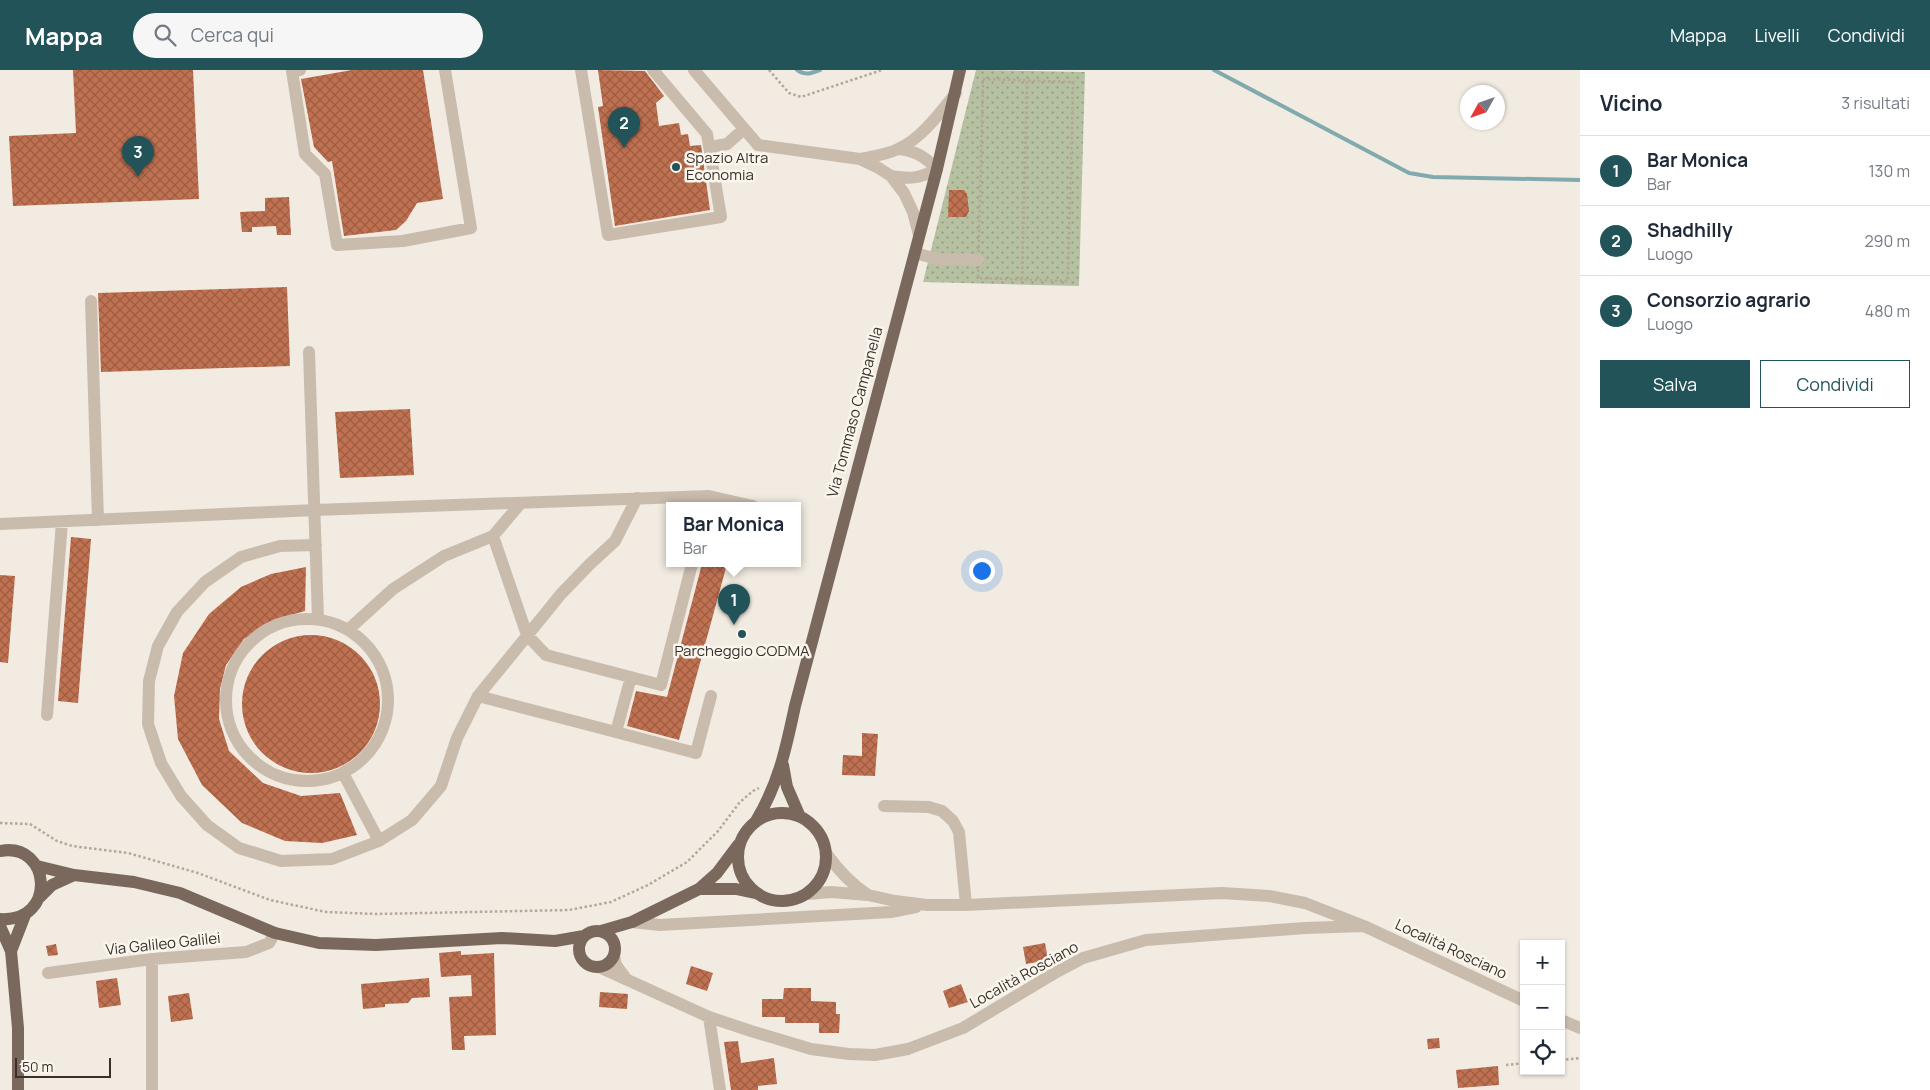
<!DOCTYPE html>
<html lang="it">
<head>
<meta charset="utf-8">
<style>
  :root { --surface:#fff; --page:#f6f6f7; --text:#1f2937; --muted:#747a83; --line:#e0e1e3; --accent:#225359 }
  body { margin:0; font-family:Manrope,sans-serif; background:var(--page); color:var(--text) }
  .controls { position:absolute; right:15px; bottom:15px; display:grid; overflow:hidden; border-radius:0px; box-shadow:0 1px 4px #0004 }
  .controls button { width:45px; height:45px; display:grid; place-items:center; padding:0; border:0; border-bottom:1px solid var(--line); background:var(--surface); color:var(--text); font:25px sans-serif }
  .compass { position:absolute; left:1460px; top:15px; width:45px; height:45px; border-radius:50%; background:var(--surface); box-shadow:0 1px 4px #0004; rotate:230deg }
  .scale { position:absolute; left:15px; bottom:12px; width:96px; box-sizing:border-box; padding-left:5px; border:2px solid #39302b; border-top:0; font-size:14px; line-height:18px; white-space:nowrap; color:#39302b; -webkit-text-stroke:4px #faf5ed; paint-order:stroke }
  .you { position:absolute; left:981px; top:500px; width:18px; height:18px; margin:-12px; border:4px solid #fff; border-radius:50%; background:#1a73e8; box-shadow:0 0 0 8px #1a73e833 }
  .badge { display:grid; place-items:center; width:32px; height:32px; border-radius:50%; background:var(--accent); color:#fff; font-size:16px; font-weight:700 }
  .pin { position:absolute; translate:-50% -41px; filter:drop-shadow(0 1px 2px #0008) }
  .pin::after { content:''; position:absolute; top:26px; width:18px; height:15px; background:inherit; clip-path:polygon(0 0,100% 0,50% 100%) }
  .popup { position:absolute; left:666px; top:432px; width:135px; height:65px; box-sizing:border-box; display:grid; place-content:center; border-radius:0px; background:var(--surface); filter:drop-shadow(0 1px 4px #0005); font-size:16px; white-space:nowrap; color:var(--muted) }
  .popup b { font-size:19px; color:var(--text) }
  .popup::after { content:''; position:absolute; left:50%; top:100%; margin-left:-10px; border:10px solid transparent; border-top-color:var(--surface) }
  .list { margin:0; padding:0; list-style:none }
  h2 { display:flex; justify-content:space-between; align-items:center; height:65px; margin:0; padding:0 20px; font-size:21px }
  h2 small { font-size:16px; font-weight:400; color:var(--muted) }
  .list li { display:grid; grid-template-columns:32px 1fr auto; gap:15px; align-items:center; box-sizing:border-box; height:70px; padding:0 20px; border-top:1px solid var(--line) }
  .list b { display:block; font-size:19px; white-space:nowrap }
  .list p { margin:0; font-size:16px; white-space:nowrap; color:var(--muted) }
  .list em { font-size:16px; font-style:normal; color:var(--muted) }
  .actions { display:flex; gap:10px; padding:15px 20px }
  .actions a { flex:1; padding:11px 0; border:1px solid var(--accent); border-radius:0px; text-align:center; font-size:18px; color:var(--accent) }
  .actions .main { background:var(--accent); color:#fff }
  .icon { flex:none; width:28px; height:28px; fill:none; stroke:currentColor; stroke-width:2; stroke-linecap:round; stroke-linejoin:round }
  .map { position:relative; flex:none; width:1580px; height:1020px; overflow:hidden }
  header { display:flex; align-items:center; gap:30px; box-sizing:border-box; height:70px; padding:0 25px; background:var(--accent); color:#fff }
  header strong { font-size:24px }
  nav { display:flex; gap:28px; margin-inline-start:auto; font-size:18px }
  .search { width:350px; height:45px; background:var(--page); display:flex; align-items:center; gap:12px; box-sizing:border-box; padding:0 18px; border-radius:28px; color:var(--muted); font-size:19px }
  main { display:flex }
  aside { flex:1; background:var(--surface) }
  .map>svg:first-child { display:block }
  .garden { fill:url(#garden-dots) }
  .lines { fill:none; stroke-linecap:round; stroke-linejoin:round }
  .stream { stroke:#81aaae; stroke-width:4 }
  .building { fill:url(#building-cross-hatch) }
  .path { stroke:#b6a697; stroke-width:2.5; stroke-dasharray:2.5 2.5; stroke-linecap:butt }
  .minor { stroke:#cabcad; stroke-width:12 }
  .major { stroke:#7a685d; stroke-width:12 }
  .poi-dot { fill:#225359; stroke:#faf5ed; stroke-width:2 }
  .labels { text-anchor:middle; stroke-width:5; stroke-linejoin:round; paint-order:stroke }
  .poi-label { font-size:15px; fill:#39302b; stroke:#faf5ed; text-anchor:start }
  .street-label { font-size:15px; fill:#39302b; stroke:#faf5ed }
</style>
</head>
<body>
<header>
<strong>Mappa</strong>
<div class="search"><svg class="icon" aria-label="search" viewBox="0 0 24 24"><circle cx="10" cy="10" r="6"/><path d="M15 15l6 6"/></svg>Cerca qui</div>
<nav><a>Mappa</a><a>Livelli</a><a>Condividi</a></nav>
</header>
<main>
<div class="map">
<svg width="1580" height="1020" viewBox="0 0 1580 1020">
  <defs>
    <pattern id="garden-dots" width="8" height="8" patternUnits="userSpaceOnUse" patternTransform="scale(1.25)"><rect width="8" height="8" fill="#b5c1a1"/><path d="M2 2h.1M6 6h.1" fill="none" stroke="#949d83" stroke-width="1.8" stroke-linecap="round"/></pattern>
    <pattern id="building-cross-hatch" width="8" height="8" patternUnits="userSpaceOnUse" patternTransform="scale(1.25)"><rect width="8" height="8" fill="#c07151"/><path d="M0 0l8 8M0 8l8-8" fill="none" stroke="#9d5d43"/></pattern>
  </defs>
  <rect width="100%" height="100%" fill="#f2ebe1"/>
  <path class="garden" d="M976,0L1085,2L1079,216L923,212Z"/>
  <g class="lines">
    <path class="stream" d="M797,0C805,6 812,3 820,0
      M1214,0L1409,103L1433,107L1580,110"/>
  </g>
  <path class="building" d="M73,0H193L199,129L13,136L9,66L76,63Z
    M352,0H423L443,129L417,133L406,151L396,160L344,166L332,91L328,92L314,77L301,9Z
    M598,0L645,1L664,26L656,33L659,56L679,53L681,65L688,64L690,76L701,75L710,140L615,156L598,37L603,36Z
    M949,120H964L967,124L969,141L966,147H948Z
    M289,127L291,165H277L276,156L252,157V162H242L240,142L265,141V128Z
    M287,217L290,296L101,302L98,223Z
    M410,339L414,405L340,408L335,342Z
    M71,467L91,469L78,633L58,631Z
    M702,494H727L679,670L627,656L636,621L667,627Z
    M306,497L305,541L277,549L244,569L226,595L220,619L219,649L229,681L263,713L301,726L340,723L357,765L322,773L285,771L242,753L202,715L178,669L174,626L183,583L209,544L241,517L271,504Z
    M0,505L15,506L8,593L0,592Z
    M242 634a69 69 0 1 1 138 0a69 69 0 1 1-138 0Z
    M862,663L878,664L875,706L842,705L843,685L862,686Z
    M1045,873L1048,890L1026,894L1023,877Z
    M56,874L58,885L48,886L46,876Z
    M461,881V885L494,883L496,965L464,966L465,980H452L449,927L472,926L471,905L441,907L439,883Z
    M691,896L713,903L707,921L686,914Z
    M117,908L121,935L99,938L96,911Z
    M429,908L430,927L412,928L408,933L385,934V937L363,939L361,914Z
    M961,914L968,932L949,938L943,921Z
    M784,918H811V931L836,932V944H840L839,963H819V953H785V947H762V929H783Z
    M600,922L628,924L627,939L599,937Z
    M189,923L193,949L171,952L168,926Z
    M1439,968L1440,978L1428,979L1427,969Z
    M738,971L741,993L774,988L777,1014L758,1016V1020H731L724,972Z
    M1498,996L1499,1015L1458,1018L1456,1000Z"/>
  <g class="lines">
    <path class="path" d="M769,0L789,23L801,27L882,0
      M983,9L1073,12L1068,211L978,208Z
      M1022,209L1027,10
      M0,753L30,754L57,771L72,776L128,783L198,803L270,830L326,842L376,844L569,840L611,832L648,815L687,792L718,761L740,732L753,721L759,718
      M1561,990L1580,988
      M1506,995L1524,993"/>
    <path class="minor" d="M300,0L292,1L305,84L325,104L337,175L403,171L471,158L445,0
      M581,0L608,165L721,147L707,64L653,0
      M694,0L758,75L860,89L877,97L891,106L904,123L913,142L919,165
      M710,77L727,74L744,59
      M860,89C873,86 886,85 898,79C921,69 940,43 956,23
      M891,106C910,109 919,109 937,99C925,87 916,81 899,79
      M915,183L937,189L978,190
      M91,231L98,450
      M309,282L318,549
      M0,454L315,440L709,426L753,436
      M493,466L527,565L546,585L661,615L692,494
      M316,475L280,476L241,487L205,512L177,542L158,576L149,611L148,654L161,693L181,726L207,755L239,778L281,791L332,789L379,771L412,750L441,716L457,668L478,626L561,524L590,494L615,471L637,428
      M226 630a81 81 0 1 1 162 0a81 81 0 1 1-162 0Z
      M349,559L393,519L444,486L493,466L520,434
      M478,626L696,683L711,626
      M47,645L62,452
      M616,662L631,607
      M343,703L379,771
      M884,736L929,737L942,741L953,751L959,762L966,835
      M826,783C838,800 851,814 868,825
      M808,824L831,822L868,825L895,831L927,835H966L1222,823L1269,826L1305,833L1364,856L1524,931
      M632,852L660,855L891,842L916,837
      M614,886L616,895L625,907
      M152,889V1020
      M599,897L709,947L751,961L811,979L849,984L875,985L908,979L963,958L1053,904L1083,888L1146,870L1305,858L1364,856
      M48,903L152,889L246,882L269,873L275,863
      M709,947L720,1020
      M1561,950L1580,958"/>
    <path class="major" d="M783,695L787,717L800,747
      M738 787a44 44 0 1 1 88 0a44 44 0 1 1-88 0Z
      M756,751C779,713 786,678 795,636L937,99L960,0
      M0,781C51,771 58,853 0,849
      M37,796L74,805L134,812L180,823L275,863L319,873L376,875L502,868L555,871L584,866
      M699,819H736L755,823
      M40,827L52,815L74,805
      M0,856L11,881L18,958V1020
      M601,861L632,852L699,819L717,803L738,775
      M579 879a18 18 0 1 1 36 0a18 18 0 1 1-36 0Z
      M11,881L25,845"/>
  </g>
  <g class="poi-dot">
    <circle cx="676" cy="97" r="5"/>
    <circle cx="742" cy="564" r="5"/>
  </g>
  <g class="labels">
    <g class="poi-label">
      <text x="686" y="93">Spazio Altra<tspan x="686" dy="17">Economia</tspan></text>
      <text x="742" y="586" text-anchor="middle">Parcheggio CODMA</text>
    </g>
    <g class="street-label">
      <text transform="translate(855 342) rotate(-75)" y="5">Via Tommaso Campanella</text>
      <text transform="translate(163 874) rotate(-6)" y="5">Via Galileo Galilei</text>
      <text transform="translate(1451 879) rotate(25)" y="5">Località Rosciano</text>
      <text transform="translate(1024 905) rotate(-29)" y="5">Località Rosciano</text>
    </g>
  </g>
</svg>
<div class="controls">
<button>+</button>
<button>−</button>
<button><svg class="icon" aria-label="locate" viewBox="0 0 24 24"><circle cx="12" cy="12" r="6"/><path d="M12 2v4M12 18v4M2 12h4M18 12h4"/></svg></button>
</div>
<svg class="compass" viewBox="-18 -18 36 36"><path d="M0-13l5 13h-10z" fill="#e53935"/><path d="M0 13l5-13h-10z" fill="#747a83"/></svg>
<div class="scale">50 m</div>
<div class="you"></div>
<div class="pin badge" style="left:734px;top:555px">1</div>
<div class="popup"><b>Bar Monica</b>Bar</div>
<div class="pin badge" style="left:624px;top:78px">2</div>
<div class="pin badge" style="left:138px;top:107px">3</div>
</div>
<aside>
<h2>Vicino<small>3 risultati</small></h2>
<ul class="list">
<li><span class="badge">1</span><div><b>Bar Monica</b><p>Bar</p></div><em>130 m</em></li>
<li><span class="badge">2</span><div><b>Shadhilly</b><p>Luogo</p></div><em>290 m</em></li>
<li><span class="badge">3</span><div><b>Consorzio agrario</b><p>Luogo</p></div><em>480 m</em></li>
</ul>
<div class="actions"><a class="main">Salva</a><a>Condividi</a></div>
</aside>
</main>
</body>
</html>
